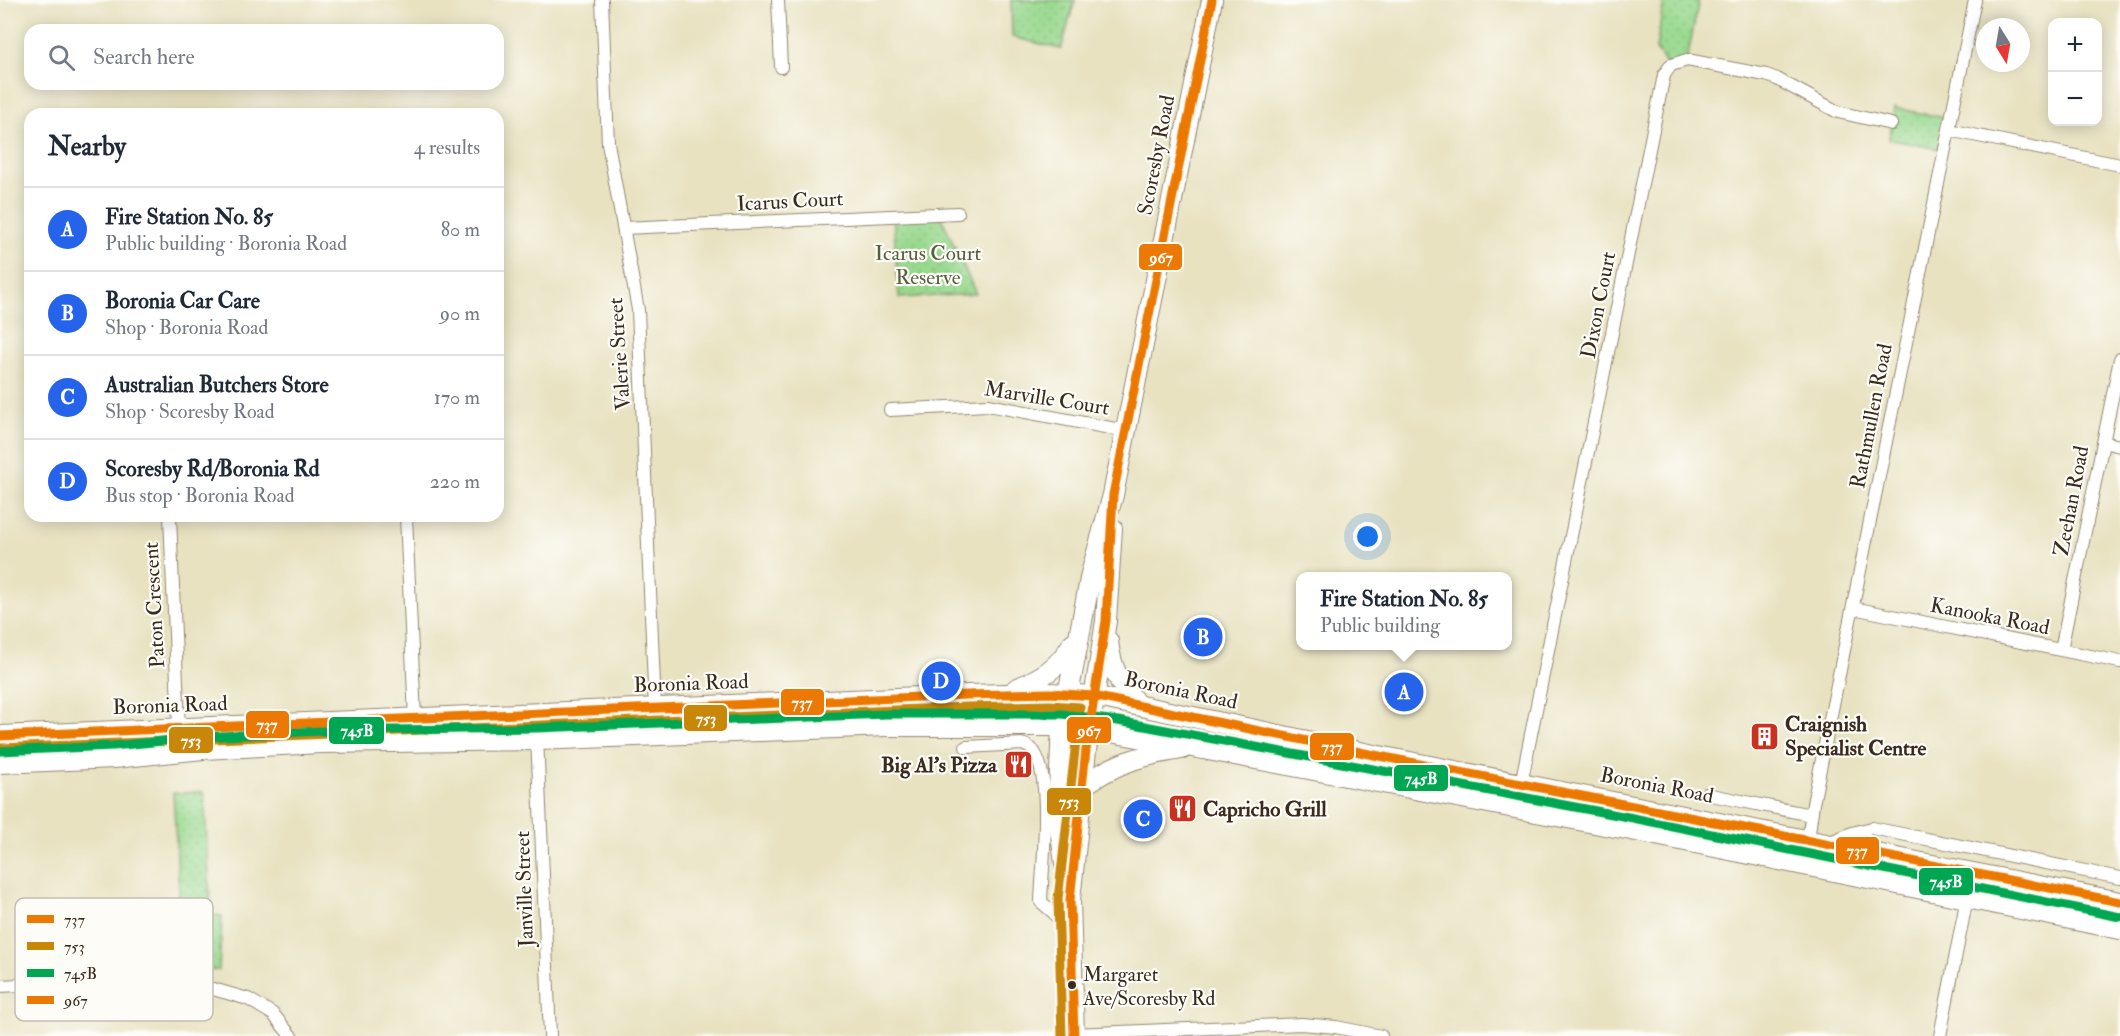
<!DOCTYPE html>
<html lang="en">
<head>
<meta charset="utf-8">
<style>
  :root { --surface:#fff; --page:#f2f2f3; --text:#1f2937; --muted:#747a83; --line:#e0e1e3; --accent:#2563eb }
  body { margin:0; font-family:"IM FELL Double Pica",serif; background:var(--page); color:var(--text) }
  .controls { position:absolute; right:18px; top:18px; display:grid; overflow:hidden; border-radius:12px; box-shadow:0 3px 15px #0003 }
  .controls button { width:54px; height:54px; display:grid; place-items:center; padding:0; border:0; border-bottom:2px solid var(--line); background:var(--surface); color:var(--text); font:30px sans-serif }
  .compass { position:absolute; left:1976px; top:18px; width:54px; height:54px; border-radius:50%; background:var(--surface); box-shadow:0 3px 15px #0003; rotate:169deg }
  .you { position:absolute; left:1368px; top:537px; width:21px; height:21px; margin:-15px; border:4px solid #fff; border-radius:50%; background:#1a73e8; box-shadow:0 0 0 9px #1a73e833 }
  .badge { display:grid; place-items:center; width:39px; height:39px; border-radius:50%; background:var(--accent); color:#fff; font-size:20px; font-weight:700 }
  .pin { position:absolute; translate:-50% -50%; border:3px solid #fff; box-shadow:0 2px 6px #0006 }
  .popup { position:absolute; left:1296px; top:572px; width:216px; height:78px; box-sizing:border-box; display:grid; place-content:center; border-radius:12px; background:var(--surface); filter:drop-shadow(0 2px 4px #0005); font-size:20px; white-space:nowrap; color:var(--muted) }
  .popup b { font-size:22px; color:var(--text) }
  .popup::after { content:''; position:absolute; left:50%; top:100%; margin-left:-12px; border:12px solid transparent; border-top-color:var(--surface) }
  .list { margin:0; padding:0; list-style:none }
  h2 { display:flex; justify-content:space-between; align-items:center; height:78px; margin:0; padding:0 24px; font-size:26px }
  h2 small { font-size:20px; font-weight:400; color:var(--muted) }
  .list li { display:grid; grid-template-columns:39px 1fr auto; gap:18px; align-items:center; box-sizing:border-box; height:84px; padding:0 24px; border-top:2px solid var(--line) }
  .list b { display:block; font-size:22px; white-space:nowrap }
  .list p { margin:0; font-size:20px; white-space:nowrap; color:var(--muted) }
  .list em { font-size:20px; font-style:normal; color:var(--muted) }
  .icon { flex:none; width:33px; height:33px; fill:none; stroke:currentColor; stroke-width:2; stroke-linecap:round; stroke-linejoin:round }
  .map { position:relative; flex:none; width:2120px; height:1036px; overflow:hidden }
  .search { position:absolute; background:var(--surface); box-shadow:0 3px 15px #0003; left:24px; top:24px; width:480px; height:66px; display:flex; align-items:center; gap:15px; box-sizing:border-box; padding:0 21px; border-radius:18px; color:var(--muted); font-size:22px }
  .panel { position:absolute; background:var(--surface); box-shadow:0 3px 15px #0003; left:24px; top:108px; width:480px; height:414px; border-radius:18px }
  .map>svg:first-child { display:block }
  .park { fill:url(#park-dots); stroke:#6a8256; stroke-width:1.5 }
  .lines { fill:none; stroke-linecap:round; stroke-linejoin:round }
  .street-casing { stroke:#928670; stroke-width:14 }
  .primary-casing { stroke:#928670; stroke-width:22 }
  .street { stroke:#fff; stroke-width:12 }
  .primary { stroke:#fff; stroke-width:20 }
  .bus-1-casing { stroke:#fdfcf7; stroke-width:14 }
  .bus-2-casing { stroke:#fdfcf7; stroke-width:14 }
  .bus-3-casing { stroke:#fdfcf7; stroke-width:14 }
  .bus-4-casing { stroke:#fdfcf7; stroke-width:14 }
  .bus-1 { stroke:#eb7903; stroke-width:9 }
  .bus-2 { stroke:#c88708; stroke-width:9 }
  .bus-3 { stroke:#00a651; stroke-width:9 }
  .bus-4 { stroke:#eb7903; stroke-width:9 }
  .bus-dot { fill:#3b2a1e; stroke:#fdfcf7; stroke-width:2 }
  .labels { text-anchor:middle; stroke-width:4.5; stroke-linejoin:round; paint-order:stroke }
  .bus-label { font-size:20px; fill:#3b2a1e; stroke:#fdfcf7; text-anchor:start }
  .street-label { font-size:21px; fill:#3b2a1e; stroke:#fdfcf7 }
  .park-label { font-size:21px; fill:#575f40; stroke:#fdfcf7 }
  .poi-label { font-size:21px; font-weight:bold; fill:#3b2a1e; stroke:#fdfcf7; text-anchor:start }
  .key { fill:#fdfcf7; stroke:#c3bdb6; stroke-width:1.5 }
  .key-label { font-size:16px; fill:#3b2a1e }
  .line-badge { stroke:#fdfcf7; stroke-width:2 }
  .badge-label { font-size:16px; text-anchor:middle; font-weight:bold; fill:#fff }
</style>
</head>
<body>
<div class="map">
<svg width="2120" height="1036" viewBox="0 0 2120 1036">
  <defs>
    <pattern id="park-dots" width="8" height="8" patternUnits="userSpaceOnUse" patternTransform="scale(1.5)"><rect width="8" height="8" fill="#99d98f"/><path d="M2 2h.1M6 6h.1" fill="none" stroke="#85ba7b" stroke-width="1.8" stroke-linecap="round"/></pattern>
  </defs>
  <rect width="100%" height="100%" fill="#fdfcf7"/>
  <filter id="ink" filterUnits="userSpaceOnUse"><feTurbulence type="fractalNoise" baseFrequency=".0167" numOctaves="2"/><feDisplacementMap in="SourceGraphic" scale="12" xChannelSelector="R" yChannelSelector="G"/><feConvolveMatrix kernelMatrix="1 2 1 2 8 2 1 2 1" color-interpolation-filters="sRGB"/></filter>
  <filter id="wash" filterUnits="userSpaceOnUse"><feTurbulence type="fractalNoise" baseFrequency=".008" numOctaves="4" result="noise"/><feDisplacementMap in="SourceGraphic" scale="24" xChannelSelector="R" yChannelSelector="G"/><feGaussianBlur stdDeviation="1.35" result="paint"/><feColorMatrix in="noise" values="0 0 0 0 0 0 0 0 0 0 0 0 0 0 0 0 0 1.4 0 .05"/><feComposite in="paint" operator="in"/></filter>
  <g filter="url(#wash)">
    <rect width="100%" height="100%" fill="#e8e2c1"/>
    <path class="park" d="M1011,0H1075L1061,49L1012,37Z
      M1664,0H1699L1687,60L1669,68L1656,49Z
      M1895,108L1951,119L1945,150L1889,139Z
      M940,214L976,294L899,298L893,216Z
      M204,792L211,915L222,916L219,970L140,973L136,910L180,907L173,793Z"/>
  </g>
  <g filter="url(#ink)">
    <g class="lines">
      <defs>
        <path id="street" d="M602,0L608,143L638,310L655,708
          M778,0L781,67
          M1949,130L2120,165
          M623,228L958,213
          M890,410L988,405L1126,431
          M2103,442L2120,446
          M170,516L179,729
          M406,516L415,719
          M1853,608L2120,662
          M2061,650L2120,359
          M536,714L550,1036
          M966,747L1022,744C1027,746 1031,747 1034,752C1053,779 1042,868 1041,902L1054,913L1069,935
          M1521,784L1664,75L1671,65L1687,60L1766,75L1777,79L1838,112L1891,124
          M1706,794L1811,815
          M1808,840L1813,804L1975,0
          M1828,843L1852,833L1872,828L2120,878
          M0,986L38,984L117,991L213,989L248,999L273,1014L291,1036
          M1074,1034L1302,1024L1336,1027L1381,1036
          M1940,1036L1972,872"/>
        <path id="primary" d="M1108,641C1111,670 1120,683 1137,705
          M1016,689C1041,678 1059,668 1073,643
          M0,736L967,695L1050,693L1093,696L1374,755L2120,902
          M0,763L114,758L203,749L321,743L537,740L886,726H1062L1116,733L1208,750L1626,829L2120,929
          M1081,787C1116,762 1140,756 1182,749
          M1070,900L1058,813L1062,726L1091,574L1113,495L1212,0
          M1074,1036L1070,900L1086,750L1106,621L1112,528"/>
      </defs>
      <use href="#street" class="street-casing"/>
      <use href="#primary" class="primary-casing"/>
      <use href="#street" class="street"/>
      <use href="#primary" class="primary"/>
      <defs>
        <path id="bus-1" d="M0,736L967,695L1050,693L1093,696L1374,755L2120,902"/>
        <path id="bus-2" d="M1,748L967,707L1050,705L1080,707L1058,899L1062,1036"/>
        <path id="bus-3" d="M0,751L113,746L202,737L320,731L537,728L886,714H1062L1118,721L1628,817L2120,917"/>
        <path id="bus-4" d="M1074,1036L1070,900L1086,750L1106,621L1113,495L1212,0"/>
      </defs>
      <use href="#bus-1" class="bus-1-casing"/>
      <use href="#bus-2" class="bus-2-casing"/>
      <use href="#bus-3" class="bus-3-casing"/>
      <use href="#bus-4" class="bus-4-casing"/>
      <use href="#bus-1" class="bus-1"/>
      <use href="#bus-2" class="bus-2"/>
      <use href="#bus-3" class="bus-3"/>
      <use href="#bus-4" class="bus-4"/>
    </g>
  </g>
  <defs>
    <symbol id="building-square" viewBox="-11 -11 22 22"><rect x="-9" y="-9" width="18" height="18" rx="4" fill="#c8321e" stroke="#fdfcf7"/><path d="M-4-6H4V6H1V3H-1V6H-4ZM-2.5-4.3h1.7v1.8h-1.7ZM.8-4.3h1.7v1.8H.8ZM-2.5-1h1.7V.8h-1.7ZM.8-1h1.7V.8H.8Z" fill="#fff"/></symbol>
    <symbol id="restaurant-square" viewBox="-11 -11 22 22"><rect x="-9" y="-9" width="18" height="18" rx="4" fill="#c8321e" stroke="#fdfcf7"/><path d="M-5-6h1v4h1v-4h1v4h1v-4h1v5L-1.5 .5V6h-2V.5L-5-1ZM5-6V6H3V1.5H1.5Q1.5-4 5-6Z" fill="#fff"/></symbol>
  </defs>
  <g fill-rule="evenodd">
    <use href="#building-square" x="1748" y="720" width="33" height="33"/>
    <use href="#restaurant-square" x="1002" y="748" width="33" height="33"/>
    <use href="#restaurant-square" x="1166" y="792" width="33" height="33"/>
  </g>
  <circle class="bus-dot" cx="1072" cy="985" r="5"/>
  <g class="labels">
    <g class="bus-label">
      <text x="1083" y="981">Margaret<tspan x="1083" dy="24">Ave/Scoresby Rd</tspan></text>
    </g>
    <g class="street-label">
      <text transform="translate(1156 155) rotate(-79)" y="7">Scoresby Road</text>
      <text transform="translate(790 201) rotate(-3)" y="7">Icarus Court</text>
      <text transform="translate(1598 305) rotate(-79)" y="7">Dixon Court</text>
      <text transform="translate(619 354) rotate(-94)" y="7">Valerie Street</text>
      <text transform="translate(1047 398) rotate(9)" y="7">Marville Court</text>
      <text transform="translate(1871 416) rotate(-79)" y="7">Rathmullen Road</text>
      <text transform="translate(2071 501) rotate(-79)" y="7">Zeehan Road</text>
      <text transform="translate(154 605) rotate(-93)" y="7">Paton Crescent</text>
      <text transform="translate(1990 616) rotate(11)" y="7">Kanooka Road</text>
      <text transform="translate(691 683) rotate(-2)" y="7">Boronia Road</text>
      <text transform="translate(1181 690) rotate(12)" y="7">Boronia Road</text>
      <text transform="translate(170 705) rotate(-2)" y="7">Boronia Road</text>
      <text transform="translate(1657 785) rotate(11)" y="7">Boronia Road</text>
      <text transform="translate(524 889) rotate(-92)" y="7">Janville Street</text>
    </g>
    <g class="park-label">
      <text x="928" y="260">Icarus Court<tspan x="928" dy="24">Reserve</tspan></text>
    </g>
    <g class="poi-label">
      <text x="1785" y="731">Craignish<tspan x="1785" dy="24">Specialist Centre</tspan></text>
      <text x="997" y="772" text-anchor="end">Big Al's Pizza</text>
      <text x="1203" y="816">Capricho Grill</text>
    </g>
  </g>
  <rect x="15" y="898" width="198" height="123" rx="9" class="key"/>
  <rect x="27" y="915" width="27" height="8" fill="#eb7903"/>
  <rect x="27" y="942" width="27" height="8" fill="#c88708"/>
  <rect x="27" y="969" width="27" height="8" fill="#00a651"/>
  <rect x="27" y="996" width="27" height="8" fill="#eb7903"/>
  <g class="key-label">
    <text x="64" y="925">737</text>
    <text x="64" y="952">753</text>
    <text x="64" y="979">745B</text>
    <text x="64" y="1006">967</text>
  </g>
  <g class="line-badge">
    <rect x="1138" y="243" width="45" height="28" rx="6" fill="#eb7903"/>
    <rect x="780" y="688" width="45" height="28" rx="6" fill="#eb7903"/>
    <rect x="683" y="704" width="45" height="28" rx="6" fill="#c88708"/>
    <rect x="245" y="710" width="45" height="29" rx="6" fill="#eb7903"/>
    <rect x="1066" y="716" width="46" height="28" rx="6" fill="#eb7903"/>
    <rect x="328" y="716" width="57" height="29" rx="6" fill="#00a651"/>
    <rect x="168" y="726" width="46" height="28" rx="6" fill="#c88708"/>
    <rect x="1309" y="732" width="46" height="29" rx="6" fill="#eb7903"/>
    <rect x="1393" y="764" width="56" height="28" rx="6" fill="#00a651"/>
    <rect x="1046" y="787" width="46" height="29" rx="6" fill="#c88708"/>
    <rect x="1835" y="836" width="45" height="29" rx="6" fill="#eb7903"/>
    <rect x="1918" y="867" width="56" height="29" rx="6" fill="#00a651"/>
  </g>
  <g class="badge-label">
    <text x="1161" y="263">967</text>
    <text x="802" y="708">737</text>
    <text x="706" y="724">753</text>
    <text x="267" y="730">737</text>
    <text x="1089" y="736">967</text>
    <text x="357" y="736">745B</text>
    <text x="191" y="746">753</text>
    <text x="1332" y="752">737</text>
    <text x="1421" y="784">745B</text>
    <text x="1069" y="807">753</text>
    <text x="1857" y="856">737</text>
    <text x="1946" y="887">745B</text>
  </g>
</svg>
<div class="controls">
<button>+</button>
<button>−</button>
</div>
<svg class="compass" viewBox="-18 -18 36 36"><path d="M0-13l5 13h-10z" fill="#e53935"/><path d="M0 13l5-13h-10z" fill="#747a83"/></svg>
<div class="you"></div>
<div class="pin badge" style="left:1404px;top:692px">A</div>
<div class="popup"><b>Fire Station No. 85</b>Public building</div>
<div class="pin badge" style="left:1203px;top:637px">B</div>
<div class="pin badge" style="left:1143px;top:819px">C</div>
<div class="pin badge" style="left:941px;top:681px">D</div>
<div class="search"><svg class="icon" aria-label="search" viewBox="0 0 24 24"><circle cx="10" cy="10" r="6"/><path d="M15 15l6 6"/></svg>Search here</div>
<section class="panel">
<h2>Nearby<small>4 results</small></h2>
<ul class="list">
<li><span class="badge">A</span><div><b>Fire Station No. 85</b><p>Public building · Boronia Road</p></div><em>80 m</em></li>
<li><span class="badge">B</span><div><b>Boronia Car Care</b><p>Shop · Boronia Road</p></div><em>90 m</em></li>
<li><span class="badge">C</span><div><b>Australian Butchers Store</b><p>Shop · Scoresby Road</p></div><em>170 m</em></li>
<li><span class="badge">D</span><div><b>Scoresby Rd/Boronia Rd</b><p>Bus stop · Boronia Road</p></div><em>220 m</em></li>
</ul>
</section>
</div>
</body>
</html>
